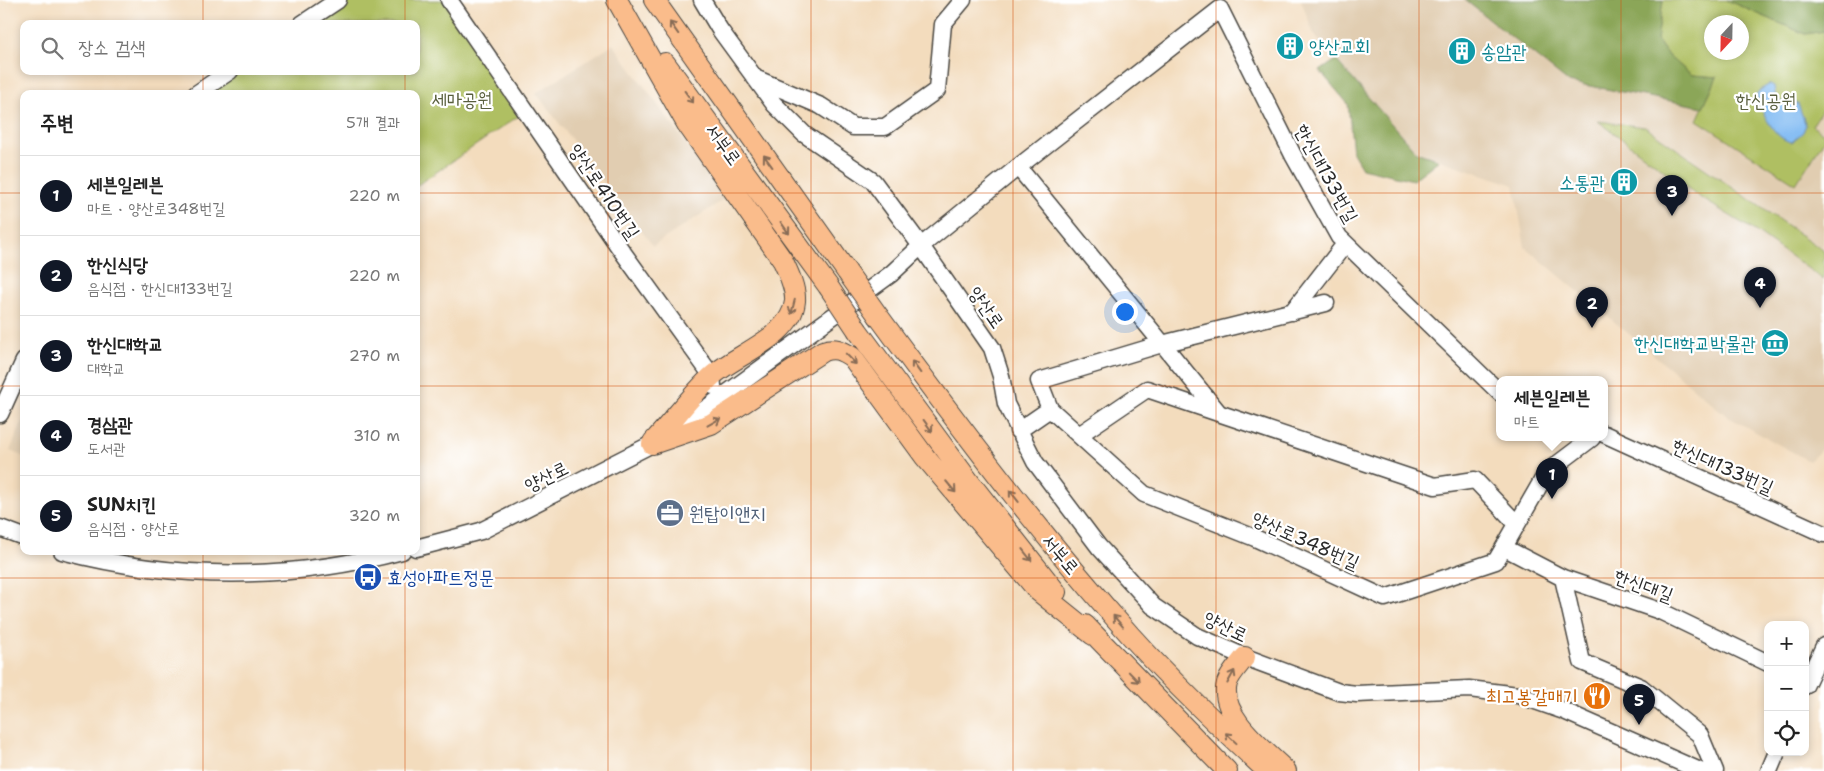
<!DOCTYPE html>
<html lang="ko">
<head>
<meta charset="utf-8">
<style>
  :root { --surface:#fff; --page:#f6f6f6; --text:#222; --muted:#767676; --line:#e0e0e0; --accent:#111827 }
  body { margin:0; font-family:"Shantell Sans","Poor Story",sans-serif; background:var(--page); color:var(--text) }
  .controls { position:absolute; right:15px; bottom:15px; display:grid; overflow:hidden; border-radius:10px; box-shadow:0 2px 8px #0003 }
  .controls button { width:45px; height:45px; display:grid; place-items:center; padding:0; border:0; border-bottom:1px solid var(--line); background:var(--surface); color:var(--text); font:25px sans-serif }
  .compass { position:absolute; left:1704px; top:15px; width:45px; height:45px; border-radius:50%; background:var(--surface); box-shadow:0 2px 8px #0003; rotate:202deg }
  .you { position:absolute; left:1124px; top:311px; width:18px; height:18px; margin:-12px; border:4px solid #fff; border-radius:50%; background:#1a73e8; box-shadow:0 0 0 8px #1a73e833 }
  .badge { display:grid; place-items:center; width:32px; height:32px; border-radius:50%; background:var(--accent); color:#fff; font-size:16px; font-weight:700 }
  .pin { position:absolute; translate:-50% -41px; filter:drop-shadow(0 1px 2px #0008) }
  .pin::after { content:''; position:absolute; top:26px; width:18px; height:15px; background:inherit; clip-path:polygon(0 0,100% 0,50% 100%) }
  .popup { position:absolute; left:1496px; top:376px; width:112px; height:65px; box-sizing:border-box; display:grid; place-content:center; border-radius:10px; background:var(--surface); filter:drop-shadow(0 1px 4px #0005); font-size:16px; white-space:nowrap; color:var(--muted) }
  .popup b { font-size:19px; color:var(--text) }
  .popup::after { content:''; position:absolute; left:50%; top:100%; margin-left:-10px; border:10px solid transparent; border-top-color:var(--surface) }
  .list { margin:0; padding:0; list-style:none }
  h2 { display:flex; justify-content:space-between; align-items:center; height:65px; margin:0; padding:0 20px; font-size:21px }
  h2 small { font-size:16px; font-weight:400; color:var(--muted) }
  .list li { display:grid; grid-template-columns:32px 1fr auto; gap:15px; align-items:center; box-sizing:border-box; height:80px; padding:0 20px; border-top:1px solid var(--line) }
  .list b { display:block; font-size:19px; white-space:nowrap }
  .list p { margin:0; font-size:16px; white-space:nowrap; color:var(--muted) }
  .list em { font-size:16px; font-style:normal; color:var(--muted) }
  .icon { flex:none; width:28px; height:28px; fill:none; stroke:currentColor; stroke-width:2; stroke-linecap:round; stroke-linejoin:round }
  .map { position:relative; flex:none; width:1824px; height:771px; overflow:hidden }
  .search { position:absolute; background:var(--surface); box-shadow:0 2px 8px #0003; left:20px; top:20px; width:400px; height:55px; display:flex; align-items:center; gap:12px; box-sizing:border-box; padding:0 18px; border-radius:10px; color:var(--muted); font-size:19px }
  .panel { position:absolute; background:var(--surface); box-shadow:0 2px 8px #0003; left:20px; top:90px; width:400px; height:465px; border-radius:10px }
  .map>svg:first-child { display:block }
  .built { fill:#e1cdb1; fill-rule:evenodd }
  .green { fill:#afbf62; stroke:#6d7546; fill-rule:evenodd }
  .forest { fill:#8ba658; stroke:#5b6842 }
  .water { fill:#82bbf3; stroke:#56738f }
  .lines { fill:none; stroke-linecap:round; stroke-linejoin:round }
  .minor-casing { stroke:#494641; stroke-width:19 }
  .major-casing { stroke:#494641; stroke-width:22 }
  .minor { stroke:#fff; stroke-width:16 }
  .major { stroke:#fabc8b; stroke-width:20 }
  .major-bridge-casing { stroke:#494641; stroke-width:22; stroke-linecap:butt }
  .major-bridge { stroke:#fabc8b; stroke-width:20 }
  .oneway { stroke:#886c56 }
  .grid { fill:none; stroke:#d5540f; stroke-width:1; stroke-opacity:0.55 }
  .labels { text-anchor:middle; stroke-width:4.5; stroke-linejoin:round; paint-order:stroke }
  .culture-label { font-size:19px; fill:#0d838f; stroke:#fff; text-anchor:start }
  .park-label { font-size:19px; fill:#595f3e; stroke:#fff }
  .street-label { font-size:19px; fill:#2b2b2b; stroke:#fff }
  .service-label { font-size:19px; fill:#4e5e75; stroke:#fff; text-anchor:start }
  .transit-label { font-size:19px; fill:#164399; stroke:#fff; text-anchor:start }
  .food-label { font-size:19px; fill:#c56008; stroke:#fff; text-anchor:end }
</style>
</head>
<body>
<div class="map">
<svg width="1824" height="771" viewBox="0 0 1824 771">
  <rect width="100%" height="100%" fill="#fff"/>
  <filter id="ink" filterUnits="userSpaceOnUse"><feTurbulence type="fractalNoise" baseFrequency=".02" numOctaves="2"/><feDisplacementMap in="SourceGraphic" scale="10" xChannelSelector="R" yChannelSelector="G"/><feConvolveMatrix kernelMatrix="1 2 1 2 8 2 1 2 1" color-interpolation-filters="sRGB"/></filter>
  <filter id="wash" filterUnits="userSpaceOnUse"><feTurbulence type="fractalNoise" baseFrequency=".0096" numOctaves="4" result="noise"/><feDisplacementMap in="SourceGraphic" scale="20" xChannelSelector="R" yChannelSelector="G"/><feGaussianBlur stdDeviation="1.12" result="paint"/><feColorMatrix in="noise" values="0 0 0 0 0 0 0 0 0 0 0 0 0 0 0 0 0 1.4 0 .05"/><feComposite in="paint" operator="in"/></filter>
  <g filter="url(#wash)">
    <rect width="100%" height="100%" fill="#f3dcbd"/>
    <path class="built" d="M1301,0H1465L1568,82L1703,107L1663,0H1726L1805,34L1824,31V447L1809,461L1728,417L1525,247L1514,185L1416,152L1314,35ZM1712,22H1742V52H1712Z
      M613,44L726,198L653,246L536,93Z
      M24,417V457L10,451Z"/>
    <path class="green" d="M337,0H449L526,111L416,186V94H193L228,71H416V24H300Z
      M1663,0H1726L1805,34L1824,31V107L1812,126L1824,134V140L1796,184L1697,120L1717,77L1692,75L1669,57L1657,40ZM1712,22H1742V52H1712Z
      M1598,121L1645,127L1824,251V280L1755,231L1701,198Z"/>
    <path class="forest" d="M1465,0H1663L1657,40L1669,57L1692,75L1717,77L1703,107L1568,82Z
      M1726,0H1824V31L1805,34Z
      M1336,60L1416,152L1439,160L1413,180L1362,168L1353,153L1348,104L1320,71Z"/>
    <path class="water" d="M1770,84L1774,86L1775,94L1780,102L1791,100L1798,104L1806,125L1803,132L1792,142C1774,140 1762,111 1756,96L1760,90Z"/>
  </g>
  <g filter="url(#ink)">
    <g class="lines">
      <defs>
        <path id="minor" d="M449,0L619,247L712,376L713,386
          M702,0L720,30L774,104L804,134L873,181L921,246L992,348L1001,376L1006,404L1035,462L1099,547L1153,606L1197,636L1245,657L1339,692L1357,694L1469,689L1518,695L1564,711L1700,771
          M302,24L338,0
          M755,78L821,106L853,127H885L937,90L943,24L963,0
          M196,94L230,71
          M1018,167L1219,413
          M1292,312L1345,244
          M1050,409L1039,381L1162,344L1326,303
          M0,414L24,361
          M1018,431L1050,409L1144,494L1255,538L1385,598L1496,561L1547,472L1592,438
          M1604,434L1824,534
          M1079,435L1147,389L1435,486L1475,480L1517,524
          M0,528L24,537
          M416,548L481,531L652,444L686,423L891,274L921,246L1018,167L1220,9L1293,155L1339,237L1500,393
          M1505,548L1563,578L1660,611L1768,663
          M62,551C176,581 289,581 402,551
          M1563,578L1582,662L1641,687L1700,735L1715,771
          M1805,686L1824,646
          M1769,771L1777,752"/>
        <path id="major" d="M617,0L687,124L783,261C788,272 796,288 795,301C792,337 736,354 712,376C691,395 673,421 653,442
          M654,0L847,272
          M665,63L828,286
          M879,317C959,426 1040,534 1130,635C1173,683 1220,727 1267,771
          M858,331L971,484L1056,592
          M652,444L711,424L823,351C835,347 841,350 852,357L925,457L1038,591L1093,635
          M1085,625L1227,771
          M1245,657C1239,665 1230,674 1227,683C1218,716 1266,751 1286,771"/>
      </defs>
      <use href="#minor" class="minor-casing"/>
      <use href="#major" class="major-casing"/>
      <use href="#minor" class="minor"/>
      <use href="#major" class="major"/>
      <defs>
        <path id="major-bridge" d="M847,272L879,317
          M828,286L858,331"/>
      </defs>
      <use href="#major-bridge" class="major-bridge-casing"/>
      <use href="#major-bridge" class="major-bridge"/>
    </g>
    <defs><path id="oneway-shaft" d="M-6 0H5M1.5-3L5.5 0L1.5 3" fill="none" stroke-width="1.6" stroke-linecap="round" stroke-linejoin="round" transform="scale(1.25)"/></defs>
    <g class="oneway">
      <use href="#oneway-shaft" transform="translate(674 28) rotate(-125)"/>
      <use href="#oneway-shaft" transform="translate(689 97) rotate(54)"/>
      <use href="#oneway-shaft" transform="translate(768 161) rotate(-126)"/>
      <use href="#oneway-shaft" transform="translate(785 228) rotate(54)"/>
      <use href="#oneway-shaft" transform="translate(793 307) rotate(104)"/>
      <use href="#oneway-shaft" transform="translate(851 359) rotate(46)"/>
      <use href="#oneway-shaft" transform="translate(916 367) rotate(-126)"/>
      <use href="#oneway-shaft" transform="translate(714 422) rotate(-29)"/>
      <use href="#oneway-shaft" transform="translate(928 426) rotate(54)"/>
      <use href="#oneway-shaft" transform="translate(951 487) rotate(50)"/>
      <use href="#oneway-shaft" transform="translate(1014 496) rotate(-128)"/>
      <use href="#oneway-shaft" transform="translate(1027 555) rotate(52)"/>
      <use href="#oneway-shaft" transform="translate(1118 621) rotate(-131)"/>
      <use href="#oneway-shaft" transform="translate(1134 677) rotate(46)"/>
      <use href="#oneway-shaft" transform="translate(1231 677) rotate(-61)"/>
      <use href="#oneway-shaft" transform="translate(1231 738) rotate(-137)"/>
    </g>
  </g>
  <path class="grid" d="M203,0V24M405,0V24M608,0V771M811,0V771M1013,0V771M1216,0V771M1419,0V771M1621,0V771M203,71V94M405,71V94M0,193H24M416,193H1824M0,386H24M416,386H1824M203,551V771M405,551V771M0,578H1824"/>
  <defs>
    <symbol id="building-disc" viewBox="-11 -11 22 22"><circle r="9.5" fill="#0f9aa8" stroke="#fff"/><path d="M-4-6H4V6H1V3H-1V6H-4ZM-2.5-4.3h1.7v1.8h-1.7ZM.8-4.3h1.7v1.8H.8ZM-2.5-1h1.7V.8h-1.7ZM.8-1h1.7V.8H.8Z" fill="#fff"/></symbol>
    <symbol id="museum-disc" viewBox="-11 -11 22 22"><circle r="9.5" fill="#0f9aa8" stroke="#fff"/><path d="M0-6L6-3V-2H-6V-3ZM-5-1h2V3h-2ZM-1-1h2V3h-2ZM3-1h2V3H3ZM-6 4H6V6H-6Z" fill="#fff"/></symbol>
    <symbol id="office-disc" viewBox="-11 -11 22 22"><circle r="9.5" fill="#5c6f8a" stroke="#fff"/><path d="M-6-3h4V-5.5h4V-3h4V5H-6ZM-1-4.5V-3h2v-1.5ZM-6 0V1H6V0Z" fill="#fff"/></symbol>
    <symbol id="bus-disc" viewBox="-11 -11 22 22"><circle r="9.5" fill="#1a4fb4" stroke="#fff"/><path d="M-5-6H5V4H4V6H2V4H-2V6H-4V4H-5ZM-3.5-4V0h7V-4ZM-3.5 1.2v1.5H-2V1.2ZM2 1.2v1.5H3.5V1.2Z" fill="#fff"/></symbol>
    <symbol id="restaurant-disc" viewBox="-11 -11 22 22"><circle r="9.5" fill="#e8710a" stroke="#fff"/><path d="M-5-6h1v4h1v-4h1v4h1v-4h1v5L-1.5 .5V6h-2V.5L-5-1ZM5-6V6H3V1.5H1.5Q1.5-4 5-6Z" fill="#fff"/></symbol>
  </defs>
  <g fill-rule="evenodd">
    <use href="#building-disc" x="1274" y="30" width="32" height="32"/>
    <use href="#building-disc" x="1446" y="35" width="32" height="32"/>
    <use href="#building-disc" x="1608" y="166" width="32" height="32"/>
    <use href="#museum-disc" x="1759" y="327" width="32" height="32"/>
    <use href="#office-disc" x="654" y="497" width="32" height="32"/>
    <use href="#bus-disc" x="352" y="561" width="32" height="32"/>
    <use href="#restaurant-disc" x="1581" y="680" width="32" height="32"/>
  </g>
  <g class="labels">
    <g class="culture-label">
      <text x="1309" y="53">양산교회</text>
      <text x="1481" y="58">송암관</text>
      <text x="1605" y="189" text-anchor="end">소통관</text>
      <text x="1756" y="350" text-anchor="end">한신대학교박물관</text>
    </g>
    <g class="park-label">
      <text x="462" y="106">세마공원</text>
      <text x="1766" y="107">한신공원</text>
    </g>
    <g class="street-label">
      <text transform="translate(724 144) rotate(54)" y="7">서부로</text>
      <text transform="translate(1327 173) rotate(61)" y="7">한신대133번길</text>
      <text transform="translate(605 191) rotate(56)" y="7">양산로410번길</text>
      <text transform="translate(987 307) rotate(55)" y="7">양산로</text>
      <text transform="translate(1723 466) rotate(24)" y="7">한신대133번길</text>
      <text transform="translate(546 476) rotate(-26)" y="7">양산로</text>
      <text transform="translate(1306 540) rotate(24)" y="7">양산로348번길</text>
      <text transform="translate(1061 554) rotate(50)" y="7">서부로</text>
      <text transform="translate(1644 585) rotate(20)" y="7">한신대길</text>
      <text transform="translate(1226 626) rotate(26)" y="7">양산로</text>
    </g>
    <g class="service-label">
      <text x="689" y="520">원탑이앤지</text>
    </g>
    <g class="transit-label">
      <text x="387" y="584">효성아파트정문</text>
    </g>
    <g class="food-label">
      <text x="1578" y="703">최고봉갈매기</text>
    </g>
  </g>
</svg>
<div class="controls">
<button>+</button>
<button>−</button>
<button><svg class="icon" aria-label="locate" viewBox="0 0 24 24"><circle cx="12" cy="12" r="6"/><path d="M12 2v4M12 18v4M2 12h4M18 12h4"/></svg></button>
</div>
<svg class="compass" viewBox="-18 -18 36 36"><path d="M0-13l5 13h-10z" fill="#e53935"/><path d="M0 13l5-13h-10z" fill="#767676"/></svg>
<div class="you"></div>
<div class="pin badge" style="left:1552px;top:499px">1</div>
<div class="popup"><b>세븐일레븐</b>마트</div>
<div class="pin badge" style="left:1592px;top:328px">2</div>
<div class="pin badge" style="left:1672px;top:216px">3</div>
<div class="pin badge" style="left:1760px;top:308px">4</div>
<div class="pin badge" style="left:1639px;top:725px">5</div>
<div class="search"><svg class="icon" aria-label="search" viewBox="0 0 24 24"><circle cx="10" cy="10" r="6"/><path d="M15 15l6 6"/></svg>장소 검색</div>
<section class="panel">
<h2>주변<small>5개 결과</small></h2>
<ul class="list">
<li><span class="badge">1</span><div><b>세븐일레븐</b><p>마트 · 양산로348번길</p></div><em>220 m</em></li>
<li><span class="badge">2</span><div><b>한신식당</b><p>음식점 · 한신대133번길</p></div><em>220 m</em></li>
<li><span class="badge">3</span><div><b>한신대학교</b><p>대학교</p></div><em>270 m</em></li>
<li><span class="badge">4</span><div><b>경삼관</b><p>도서관</p></div><em>310 m</em></li>
<li><span class="badge">5</span><div><b>SUN치킨</b><p>음식점 · 양산로</p></div><em>320 m</em></li>
</ul>
</section>
</div>
</body>
</html>
